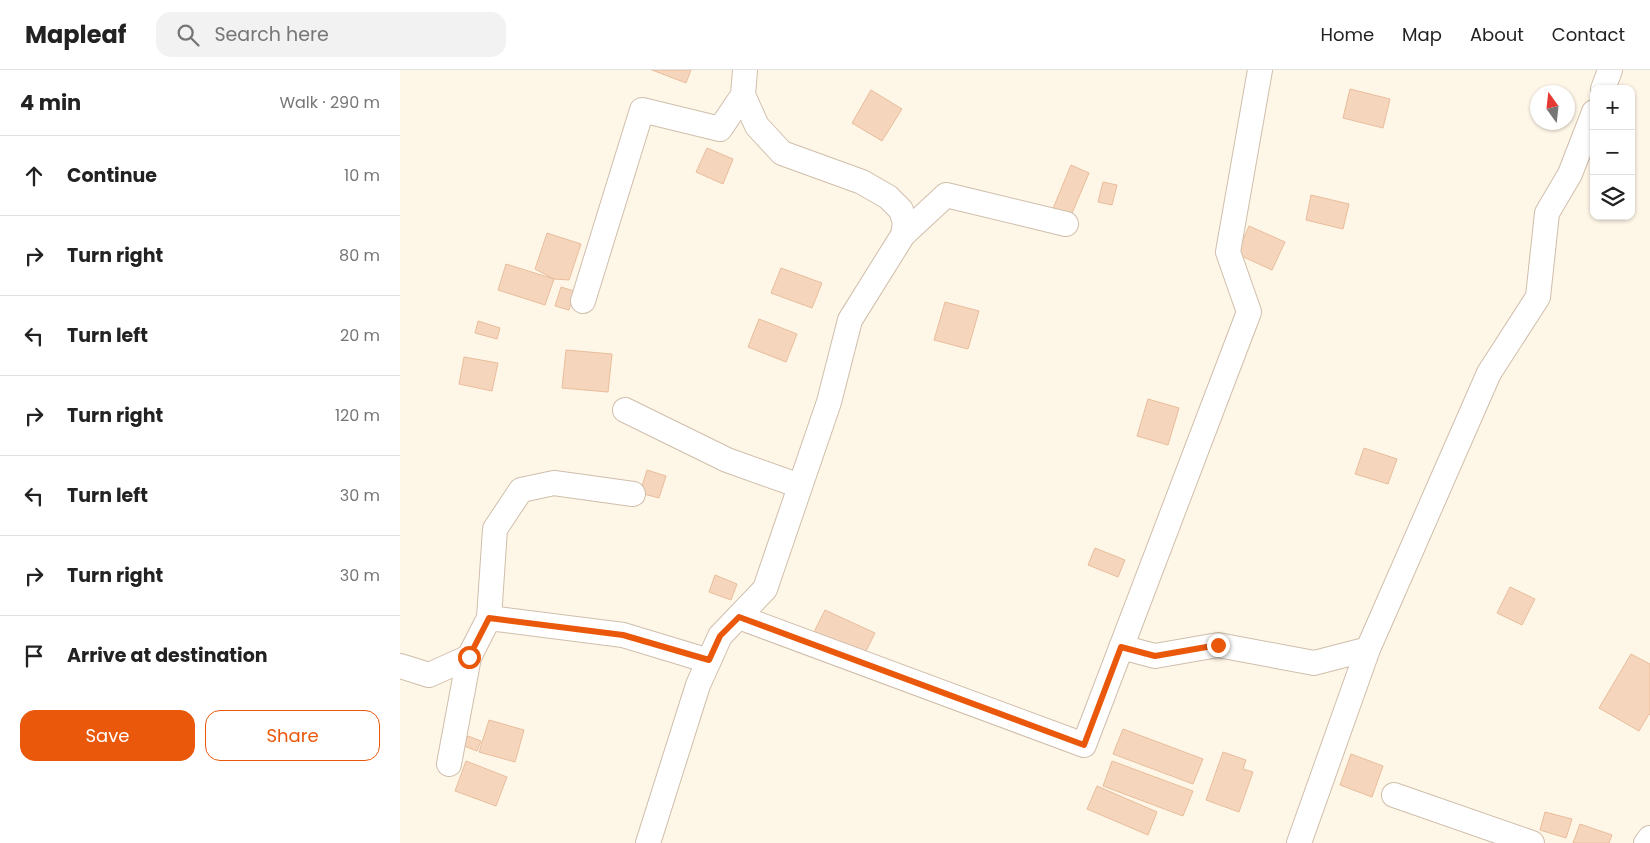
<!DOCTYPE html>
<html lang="en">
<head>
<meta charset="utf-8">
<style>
  :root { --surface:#fff; --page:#f2f2f2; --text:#222; --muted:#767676; --line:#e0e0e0; --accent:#ea580c }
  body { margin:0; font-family:Poppins,sans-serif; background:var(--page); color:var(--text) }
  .controls { position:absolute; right:15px; top:15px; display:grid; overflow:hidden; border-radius:10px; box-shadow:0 1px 4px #0004 }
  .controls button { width:45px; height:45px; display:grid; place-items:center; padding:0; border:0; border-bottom:1px solid var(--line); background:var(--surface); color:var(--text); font:25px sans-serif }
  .compass { position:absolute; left:1130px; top:15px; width:45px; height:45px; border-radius:50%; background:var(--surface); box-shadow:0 1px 4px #0004; rotate:345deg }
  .stop { position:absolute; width:15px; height:15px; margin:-11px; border:4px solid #ea580c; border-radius:50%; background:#fff }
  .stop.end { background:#ea580c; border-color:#fff; box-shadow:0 1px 5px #0008 }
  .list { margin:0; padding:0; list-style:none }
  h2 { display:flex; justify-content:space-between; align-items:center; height:65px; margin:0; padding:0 20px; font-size:21px }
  h2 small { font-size:16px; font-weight:400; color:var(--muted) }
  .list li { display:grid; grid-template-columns:32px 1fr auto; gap:15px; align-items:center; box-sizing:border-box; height:80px; padding:0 20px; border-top:1px solid var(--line) }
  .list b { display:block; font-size:19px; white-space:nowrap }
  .list em { font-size:16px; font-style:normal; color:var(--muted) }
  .actions { display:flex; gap:10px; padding:15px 20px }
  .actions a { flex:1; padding:11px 0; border:1px solid var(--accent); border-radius:15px; text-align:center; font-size:18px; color:var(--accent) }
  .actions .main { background:var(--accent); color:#fff }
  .icon { flex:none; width:28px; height:28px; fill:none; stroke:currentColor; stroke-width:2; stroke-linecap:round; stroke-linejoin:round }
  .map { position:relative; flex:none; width:1250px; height:773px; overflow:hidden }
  header { display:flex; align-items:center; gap:30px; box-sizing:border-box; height:70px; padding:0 25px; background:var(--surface); border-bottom:1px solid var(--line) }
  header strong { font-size:24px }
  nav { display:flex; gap:28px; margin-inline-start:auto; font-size:18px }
  .search { width:350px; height:45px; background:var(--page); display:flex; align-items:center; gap:12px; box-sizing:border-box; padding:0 18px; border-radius:15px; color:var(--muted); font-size:19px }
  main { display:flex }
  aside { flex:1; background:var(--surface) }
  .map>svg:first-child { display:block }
  .building { fill:#f5d6bc; stroke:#e9bd9c }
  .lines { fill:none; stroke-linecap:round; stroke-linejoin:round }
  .minor-casing { stroke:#d0beab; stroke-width:26 }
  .minor { stroke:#fff; stroke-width:24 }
  .route { stroke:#ea580c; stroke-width:6 }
</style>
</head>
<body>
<header>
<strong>Mapleaf</strong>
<div class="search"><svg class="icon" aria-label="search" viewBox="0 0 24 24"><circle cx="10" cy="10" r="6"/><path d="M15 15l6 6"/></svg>Search here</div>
<nav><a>Home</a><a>Map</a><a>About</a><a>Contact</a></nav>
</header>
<main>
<aside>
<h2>4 min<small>Walk · 290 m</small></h2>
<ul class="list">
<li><svg class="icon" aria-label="ahead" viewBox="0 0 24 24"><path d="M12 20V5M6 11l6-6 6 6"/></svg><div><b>Continue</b></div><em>10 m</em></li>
<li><svg class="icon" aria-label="right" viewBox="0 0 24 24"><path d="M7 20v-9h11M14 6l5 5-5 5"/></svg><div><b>Turn right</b></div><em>80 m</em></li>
<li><svg class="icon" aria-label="left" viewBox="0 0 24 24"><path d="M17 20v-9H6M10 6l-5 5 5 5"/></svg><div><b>Turn left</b></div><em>20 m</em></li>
<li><svg class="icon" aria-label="right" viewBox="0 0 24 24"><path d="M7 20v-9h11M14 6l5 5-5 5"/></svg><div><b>Turn right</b></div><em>120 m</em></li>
<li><svg class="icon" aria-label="left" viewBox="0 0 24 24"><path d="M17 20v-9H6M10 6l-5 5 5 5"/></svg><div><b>Turn left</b></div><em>30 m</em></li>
<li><svg class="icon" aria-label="right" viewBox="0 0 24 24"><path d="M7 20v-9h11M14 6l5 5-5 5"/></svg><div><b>Turn right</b></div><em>30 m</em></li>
<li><svg class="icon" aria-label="arrive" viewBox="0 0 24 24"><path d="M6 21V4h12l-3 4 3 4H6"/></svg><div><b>Arrive at destination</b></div></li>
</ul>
<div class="actions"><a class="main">Save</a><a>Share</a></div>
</aside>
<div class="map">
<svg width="1250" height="773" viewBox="0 0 1250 773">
  <rect width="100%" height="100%" fill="#fef6e7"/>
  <path class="building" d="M252,0H291L286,13Z
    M950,19L990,29L983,58L943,48Z
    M471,20L502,39L482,71L452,53Z
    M307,78L333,89L323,114L296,102Z
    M671,95L689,103L670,148L652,141Z
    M703,112L717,115L712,135L698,132Z
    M911,125L949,134L943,159L906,150Z
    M849,156L885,172L872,200L837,184Z
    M147,163L181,174L169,210L154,209L135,199Z
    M106,194L154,209L145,235L98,220Z
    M381,198L422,213L412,238L371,223Z
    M161,217L174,221L169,240L155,236Z
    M545,232L579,241L568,279L534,270Z
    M359,249L397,264L386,292L348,277Z
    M78,251L100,258L97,269L75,263Z
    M166,280L212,284L208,322L162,318Z
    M64,287L98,293L92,321L59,314Z
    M748,329L779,338L768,375L737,366Z
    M964,378L997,389L988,414L955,404Z
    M247,400L266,406L259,428L240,423Z
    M695,478L725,490L718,507L688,495Z
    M315,505L337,514L331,530L309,522Z
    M1110,517L1135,529L1122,555L1097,543Z
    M425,540L475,563L463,587L413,564Z
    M1231,584L1250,594V645L1249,644L1239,661L1199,638Z
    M89,650L124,660L115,692L79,682Z
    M723,659L803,689L793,714L713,684Z
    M68,666L81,671L77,681L64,676Z
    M823,682L846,690L843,699L853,702L839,742L806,730Z
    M951,684L983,696L972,727L940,715Z
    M66,691L107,707L96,736L55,721Z
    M712,691L793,721L783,746L703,716Z
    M697,716L757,742L748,765L687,739Z
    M1145,742L1172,749L1166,768L1140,760Z
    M1180,754L1212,765L1209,773H1173Z"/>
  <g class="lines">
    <defs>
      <path id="minor" d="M345,0L343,25L357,56L382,83L462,112L488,127L501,140L505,153L503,165
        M1203,19L1210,0
        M183,231L242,40L320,59L343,25
        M225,340L327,390L400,416
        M339,547L684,675L849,242L828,182L860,0
        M89,548L95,459L121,420L154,413L233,424
        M721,577L755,586L818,575L914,593L968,579
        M0,596L29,605L69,587L89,548L223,565L309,591
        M49,694L69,587
        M994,725L1132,773
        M248,773L298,615L320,566L365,519L429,332L450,250L503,165L546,125L666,154
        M899,773L968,579L1089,303L1138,227L1147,143L1170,104L1194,42
        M1246,773L1250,768"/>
    </defs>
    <use href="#minor" class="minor-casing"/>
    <use href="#minor" class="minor"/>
  </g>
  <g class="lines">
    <path class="route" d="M69,587L89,548L223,565L309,590L320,566L339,547L684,675L721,577L755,586L818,575"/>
  </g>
</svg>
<div class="controls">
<button>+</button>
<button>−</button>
<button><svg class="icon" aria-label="layers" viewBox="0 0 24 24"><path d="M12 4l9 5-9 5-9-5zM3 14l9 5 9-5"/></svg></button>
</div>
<svg class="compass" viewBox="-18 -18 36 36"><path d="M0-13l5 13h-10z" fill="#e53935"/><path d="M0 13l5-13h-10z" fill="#767676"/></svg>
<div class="stop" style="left:69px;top:587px"></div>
<div class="stop end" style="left:818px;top:575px"></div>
</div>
</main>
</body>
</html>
